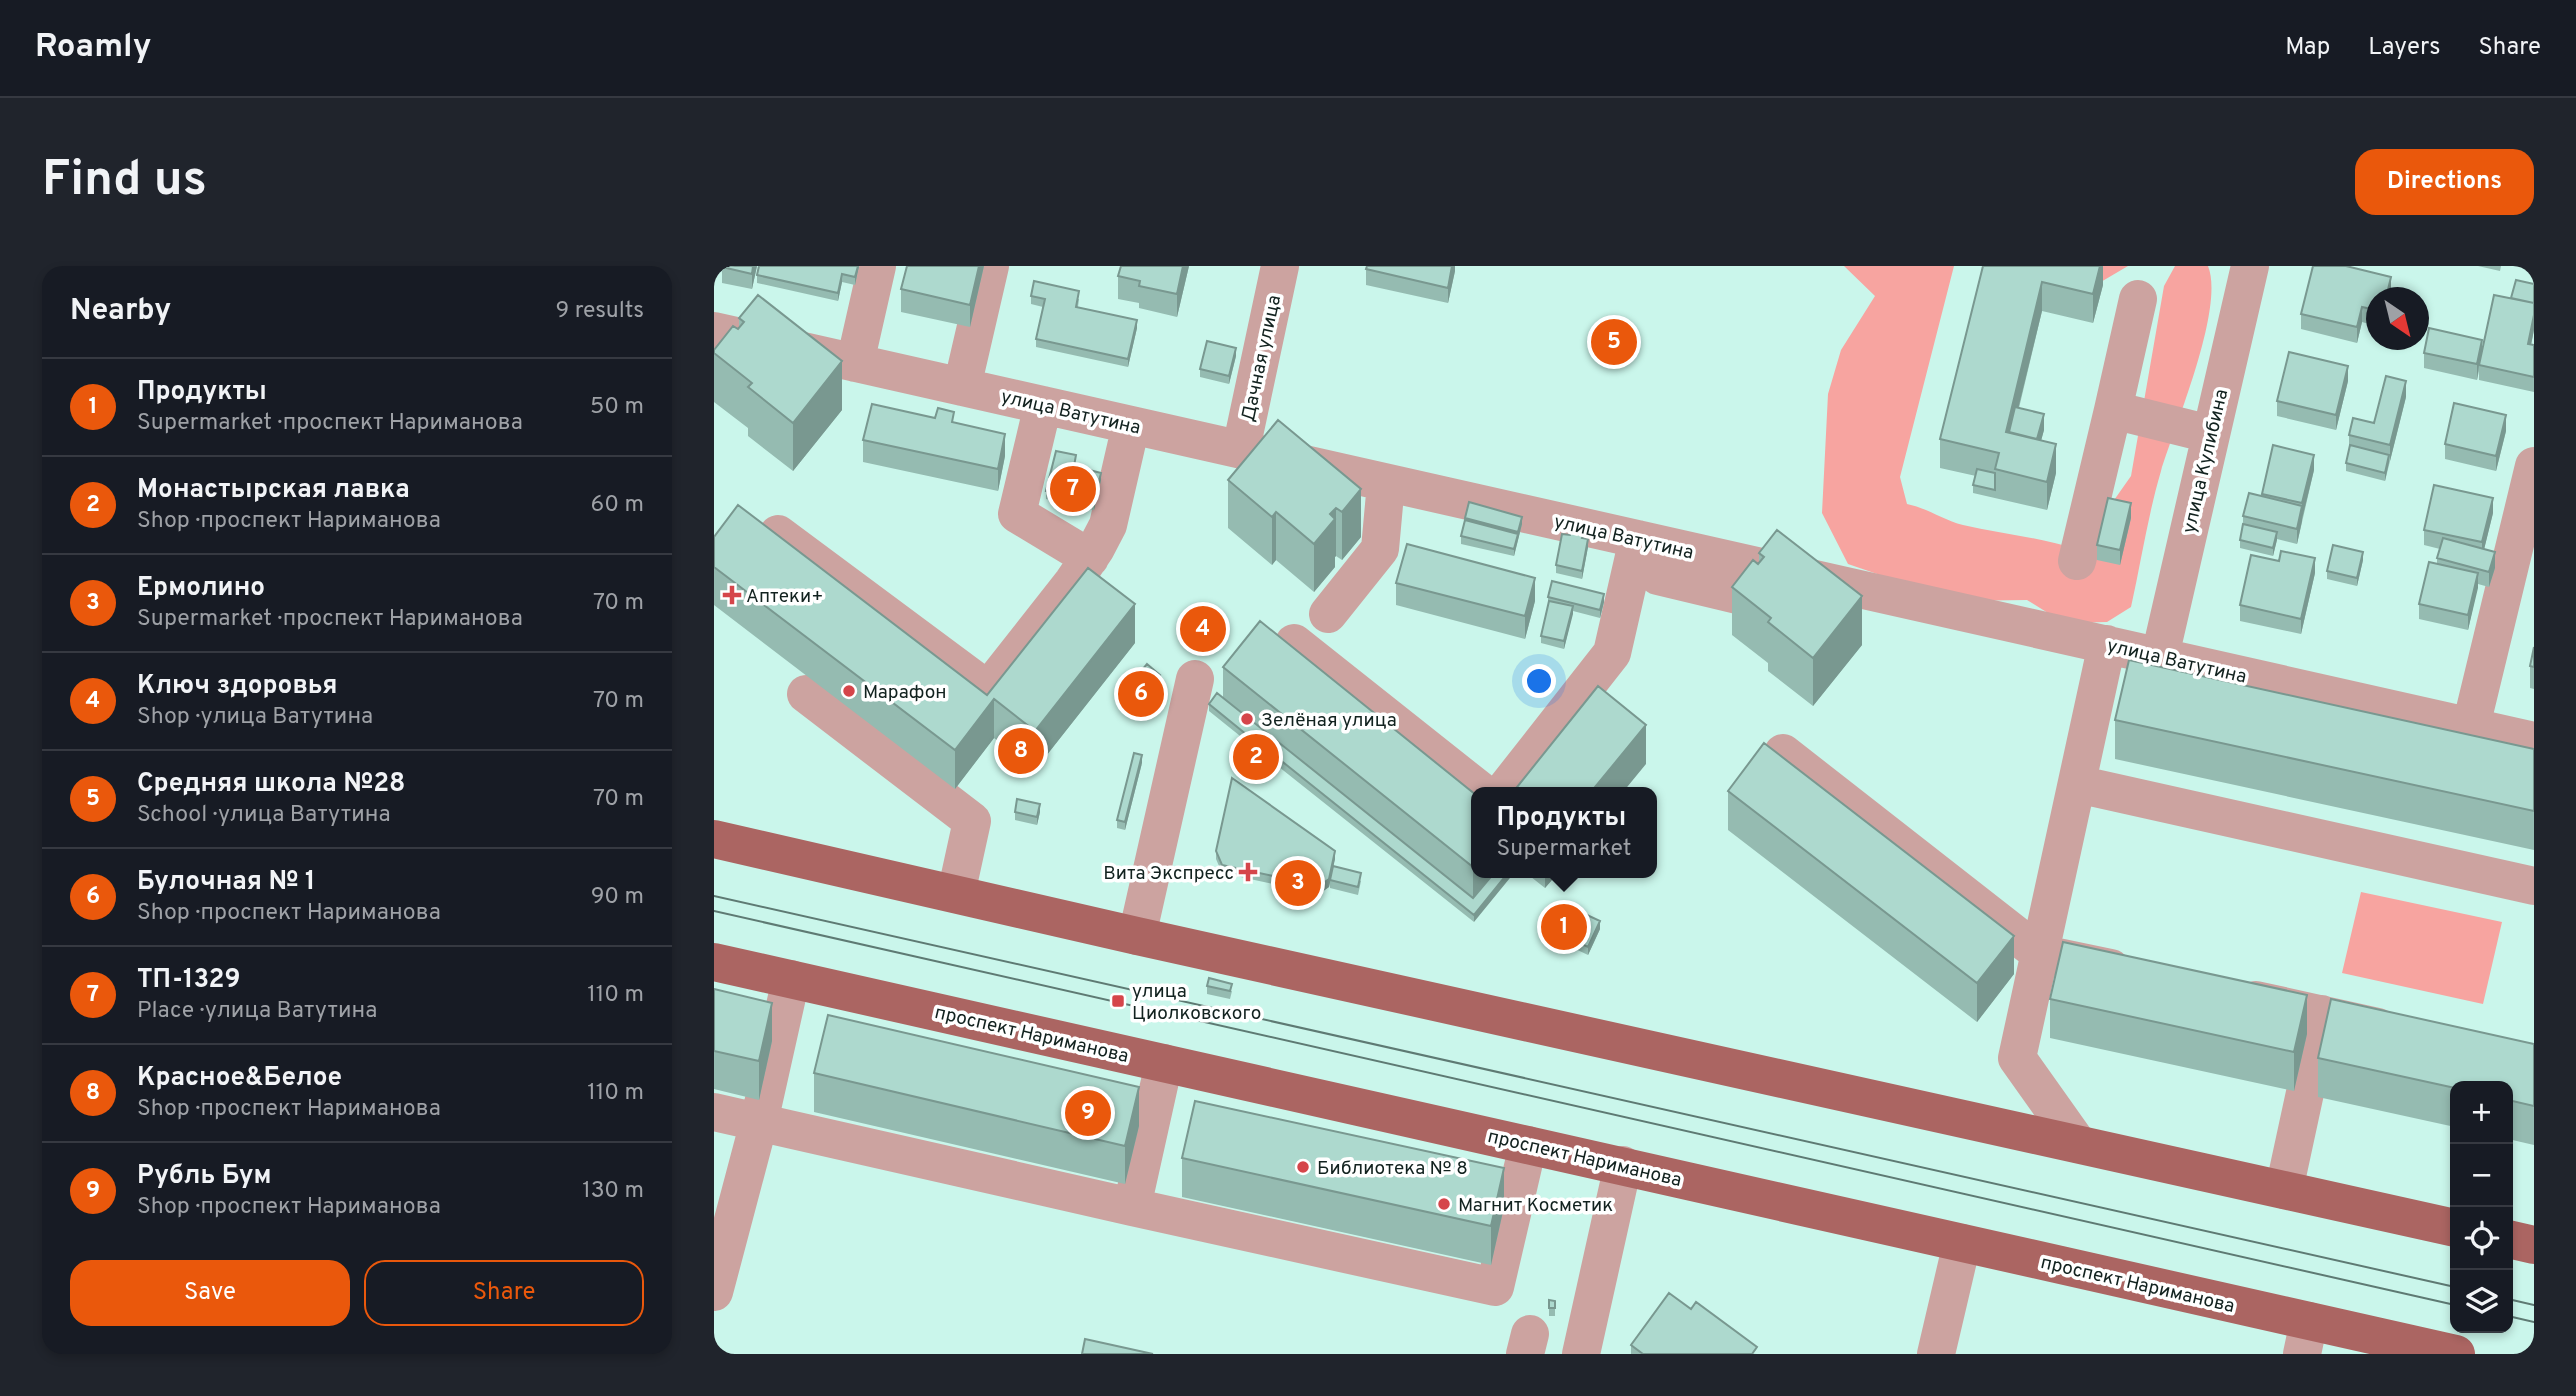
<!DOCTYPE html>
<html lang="en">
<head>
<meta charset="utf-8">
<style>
  :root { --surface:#171b24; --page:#20242c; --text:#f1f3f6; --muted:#9ea1a6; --line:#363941; --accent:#ea580c }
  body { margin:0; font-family:Overpass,sans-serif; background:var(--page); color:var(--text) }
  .controls { position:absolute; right:21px; bottom:21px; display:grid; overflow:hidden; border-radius:14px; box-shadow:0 4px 10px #0003 }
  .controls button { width:63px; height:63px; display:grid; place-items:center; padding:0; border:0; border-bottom:2px solid var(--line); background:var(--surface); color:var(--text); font:35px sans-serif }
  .compass { position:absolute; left:1652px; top:21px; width:63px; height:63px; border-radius:50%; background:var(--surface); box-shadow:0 4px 10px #0003; rotate:145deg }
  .you { position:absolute; left:826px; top:416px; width:24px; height:24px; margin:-18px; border:5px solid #fff; border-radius:50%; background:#1a73e8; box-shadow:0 0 0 10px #1a73e833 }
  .badge { display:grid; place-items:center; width:46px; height:46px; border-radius:50%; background:var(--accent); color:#fff; font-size:23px; font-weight:700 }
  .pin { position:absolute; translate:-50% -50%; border:4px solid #fff; box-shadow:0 2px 7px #0006 }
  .popup { position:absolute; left:757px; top:521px; width:186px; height:91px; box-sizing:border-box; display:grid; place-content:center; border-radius:14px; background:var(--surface); filter:drop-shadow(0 2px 5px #0005); font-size:23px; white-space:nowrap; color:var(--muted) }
  .popup b { font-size:26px; color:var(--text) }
  .popup::after { content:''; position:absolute; left:50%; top:100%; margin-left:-14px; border:14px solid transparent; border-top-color:var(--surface) }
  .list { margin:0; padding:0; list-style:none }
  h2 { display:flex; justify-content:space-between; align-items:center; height:91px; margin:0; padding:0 28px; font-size:30px }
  h2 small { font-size:23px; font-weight:400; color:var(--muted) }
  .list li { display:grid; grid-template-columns:46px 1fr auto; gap:21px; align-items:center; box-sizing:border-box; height:98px; padding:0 28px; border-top:2px solid var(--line) }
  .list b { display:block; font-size:26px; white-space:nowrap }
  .list p { margin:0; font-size:23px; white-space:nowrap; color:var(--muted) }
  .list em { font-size:23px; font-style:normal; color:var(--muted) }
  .actions { display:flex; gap:14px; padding:21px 28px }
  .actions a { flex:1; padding:16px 0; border:2px solid var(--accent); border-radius:21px; text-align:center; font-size:24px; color:var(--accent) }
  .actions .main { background:var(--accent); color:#fff }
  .icon { flex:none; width:38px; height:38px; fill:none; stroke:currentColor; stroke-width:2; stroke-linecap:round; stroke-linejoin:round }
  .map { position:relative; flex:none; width:1820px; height:1088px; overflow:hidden; border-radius:21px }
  header { display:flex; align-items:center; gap:42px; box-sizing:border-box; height:98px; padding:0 35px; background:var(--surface); border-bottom:2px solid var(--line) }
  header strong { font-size:33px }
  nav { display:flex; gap:38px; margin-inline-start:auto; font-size:24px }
  .intro { display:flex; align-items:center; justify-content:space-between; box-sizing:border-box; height:168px; padding:0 42px }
  h1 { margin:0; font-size:49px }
  .button { padding:18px 32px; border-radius:21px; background:var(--accent); color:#fff; font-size:24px; font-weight:700 }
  main { display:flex; gap:42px; padding:0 42px }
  aside { flex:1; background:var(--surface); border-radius:21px; box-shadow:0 4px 10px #0003 }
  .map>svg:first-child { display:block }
  .green { fill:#f7a4a0 }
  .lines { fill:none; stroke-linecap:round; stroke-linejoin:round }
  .minor { stroke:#cca3a0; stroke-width:38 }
  .major { stroke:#ab6562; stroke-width:38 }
  .tram { stroke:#5e7a73; stroke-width:2 }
  .wall { fill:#95bbb1 }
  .shaded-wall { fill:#799890 }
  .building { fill:#add9ce; stroke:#799890; stroke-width:2 }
  .poi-dot { fill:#d5454a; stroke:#fff; stroke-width:2.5 }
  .labels { text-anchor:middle; stroke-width:7; stroke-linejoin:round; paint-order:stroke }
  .street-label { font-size:19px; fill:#12221f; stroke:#fff }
  .poi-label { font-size:19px; fill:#12221f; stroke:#fff; text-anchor:start }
</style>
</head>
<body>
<header>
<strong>Roamly</strong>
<nav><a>Map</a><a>Layers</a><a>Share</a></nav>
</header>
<div class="intro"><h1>Find us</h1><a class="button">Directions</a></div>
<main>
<aside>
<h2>Nearby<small>9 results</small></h2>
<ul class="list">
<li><span class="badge">1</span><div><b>Продукты</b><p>Supermarket · проспект Нариманова</p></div><em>50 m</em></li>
<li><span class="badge">2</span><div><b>Монастырская лавка</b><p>Shop · проспект Нариманова</p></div><em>60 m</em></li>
<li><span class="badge">3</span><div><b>Ермолино</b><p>Supermarket · проспект Нариманова</p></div><em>70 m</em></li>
<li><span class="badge">4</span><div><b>Ключ здоровья</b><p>Shop · улица Ватутина</p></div><em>70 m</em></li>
<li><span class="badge">5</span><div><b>Средняя школа №28</b><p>School · улица Ватутина</p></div><em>70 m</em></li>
<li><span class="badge">6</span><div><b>Булочная № 1</b><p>Shop · проспект Нариманова</p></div><em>90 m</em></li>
<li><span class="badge">7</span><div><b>ТП-1329</b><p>Place · улица Ватутина</p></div><em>110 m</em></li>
<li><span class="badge">8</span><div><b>Красное&amp;Белое</b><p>Shop · проспект Нариманова</p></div><em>110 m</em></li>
<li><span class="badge">9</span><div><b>Рубль Бум</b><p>Shop · проспект Нариманова</p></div><em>130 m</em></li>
</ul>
<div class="actions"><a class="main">Save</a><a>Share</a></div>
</aside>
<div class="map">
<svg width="1820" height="1088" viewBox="0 0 1820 1088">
  <rect width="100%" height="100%" fill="#caf6eb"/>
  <path class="green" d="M1130,0H1240L1186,211L1193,238C1213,242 1229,254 1249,259C1287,268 1327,271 1365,284L1417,210L1450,20L1461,0H1494C1511,42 1461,159 1447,205C1434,249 1427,296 1417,341L1393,356L1350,357L1313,334L1242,335L1134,298L1108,247L1114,128L1127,84L1161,30Z
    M1295,0H1414L1380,20Z
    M1647,626L1788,656L1769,738L1628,707Z"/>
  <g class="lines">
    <path class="minor" d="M0,65L1820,475
      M141,97L163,0
      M248,121L276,0
      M329,139L303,248L376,292
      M1399,144L1424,33
      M527,183L566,0
      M64,268L274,424L359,316L382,282L394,259L417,159
      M1363,295L1399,144L1496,168
      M944,310L1036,332L1058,305
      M614,348L666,283L672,217
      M580,377L768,526
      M1446,390L1536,0
      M92,428L258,555L242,628
      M1757,460L1820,200
      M1069,487L1325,687L1397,702
      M1363,518L1820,620
      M789,526L898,387L924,273
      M423,670L481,413
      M1542,734L1664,761
      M0,846L418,941L781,1021L814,879
      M1364,878L1303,792L1393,378
      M1570,924L1608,748
      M418,941L450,797
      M0,1026L45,856L77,713
      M811,1088L816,1068
      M867,1088L909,899
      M1222,1088L1248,977
      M1588,1088L1595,1055"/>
    <path class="major" d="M0,573L423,670L1741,962
      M0,696L1742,1088
      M1794,973L1820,979"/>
    <path class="tram" d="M0,630L1741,1021
      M0,645L1741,1039
      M1794,1033L1820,1039
      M1794,1050L1820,1056"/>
  </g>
  <path class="wall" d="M8,0H43L38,23L8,17Z
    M45,0H145L141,19L128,16L124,35L43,17V9Z
    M193,0H270L256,61L187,46V23Z
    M407,0H475L463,51L425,42V37L404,33V10Z
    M741,0V5L734,37L652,19V3Z
    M1269,0H1389V19L1379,57L1328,45L1305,142L1330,164L1327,174L1342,207L1333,244L1259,227V219L1262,210L1226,202V173Z
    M1764,0H1787L1786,5Z
    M1820,18V64L1817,79H1820V126L1765,114V105L1763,114L1710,102V87L1768,82L1797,32Z
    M1677,26L1676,32H1662V60L1648,56L1643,77L1587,63V48Z
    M317,30L365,33L364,41L423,62L414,101L322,81V73L329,41L317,38Z
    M25,52L128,144L79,205L34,170V162L0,136V84L25,62Z
    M522,90L515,118L486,111V103Z
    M1634,115L1622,164L1563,150V135Z
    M1692,131L1671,215L1632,205V197L1635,185V169L1660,157Z
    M564,154L647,271L628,294L622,290L621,291V301L600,326L562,294L558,299L514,262V214Z
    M240,156L291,190L284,225L149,196V174Z
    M1792,165L1782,205L1731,193V178Z
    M362,197V200L387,214L380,244L332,233V225Z
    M1600,204L1583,278L1563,273L1559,290L1526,282V274L1529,258V250L1548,230V228Z
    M1779,247L1770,283L1781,302L1775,321L1764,318L1754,364L1705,353V338L1723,298V292L1726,283L1710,279V264Z
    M751,252L808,258L800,290L747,278V270Z
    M1417,252L1406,299L1383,294V279Z
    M856,269H871L870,272L874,281L868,313L842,307V299Z
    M1045,287L1148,379L1099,440L1054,405V397L1018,369V321L1045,298Z
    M1649,294L1643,320L1613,313V305Z
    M0,301L273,429L421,377L321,504L280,472L241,523L0,339Z
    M1601,307L1587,368L1526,355V339Z
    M682,317L821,335L811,373L682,339Z
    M834,331L890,336L886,352L859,345L850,383L827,377V370L834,339Z
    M1820,381V423L1816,422V400Z
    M509,401L762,529L760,656L560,497L548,512L533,500V492L541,482L495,445V438L509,432Z
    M446,417L417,450L405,440V432Z
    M1401,454L1820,483V584L1401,493Z
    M428,497L411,564L403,562V554Z
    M1014,525L1300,708L1263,756L1014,564Z
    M301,546H326L323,559L301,554Z
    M502,585L621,593L619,600L647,615L644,629L616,622V616L615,621L605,628L508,607L502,593Z
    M812,607H844L831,622Z
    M832,662L886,663L874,689L832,669Z
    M493,720L518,725L516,733L493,728Z
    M0,723L58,775L45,834L0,823Z
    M1336,733L1593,768L1580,825L1336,772Z
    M1820,778V879L1794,873V820H1741V861L1604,831V792Z
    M100,807L425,860L411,918L100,846Z
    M468,892L790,941L777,999L468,931Z
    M835,1034L841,1035V1050H835Z
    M917,1079L1043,1088H917Z"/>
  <path class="shaded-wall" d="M39,0H43L38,23V8Z
    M144,0H145L141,19V11Z
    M265,0H270L256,61V39Z
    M469,0H475L463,51V28Z
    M738,0H741V5L734,37V22Z
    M1386,0H1389V19L1379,57V28Z
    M128,8V16L124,35V27Z
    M1677,11V26L1676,32H1672Z
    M1328,16V45L1295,180L1292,166Z
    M1648,41V56L1643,77V61Z
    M1820,49V64L1814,93V78Z
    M423,54V62L414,101V93Z
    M1768,74V89L1765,99L1763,114V98Z
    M522,82V90L515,118V110Z
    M128,95V144L79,205V157Z
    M1634,100V115L1622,164V149Z
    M1692,115V131L1676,195V179Z
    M1330,148V164L1320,201V186Z
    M1792,149V165L1782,205V190Z
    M291,168V190L284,225V203Z
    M1342,178V207L1333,244V216Z
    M1600,189V204L1588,253V237Z
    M1675,189V196L1671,215V207Z
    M387,207V214L380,244V236Z
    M647,223V271L628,294V246Z
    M1779,232V247L1768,292V276Z
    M1417,237V252L1406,299V284Z
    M1588,240V255L1583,278V263Z
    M622,242V290L621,291V301L600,326V278L616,248Z
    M562,246V294L558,299V251Z
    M808,251V258L800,290V283Z
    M1563,266V274L1559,290V282Z
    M874,273V281L868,313V305Z
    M1649,286V294L1643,320V312Z
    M1781,286V302L1775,321V306Z
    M1601,292V307L1587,368V353Z
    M1764,307V322L1754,364V349Z
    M821,312V335L811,373V350Z
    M890,328V336L886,352V344Z
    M1148,330V379L1099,440V392Z
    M421,338V377L321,504V465Z
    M859,340V348L850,383V375Z
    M446,409V417L417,450V442Z
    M280,433V472L241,523V484Z
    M932,459V498L909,526H877Z
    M428,489V497L411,564V556Z
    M560,489V497L548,512V504Z
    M326,538V546L323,559V551Z
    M621,585V593L615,621L605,628V620Z
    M762,597V607H786L759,640V601Z
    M794,607H800L760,656V649Z
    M831,607H844L831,622Z
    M886,655V663L874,689V681Z
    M1300,670V708L1263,756V717Z
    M1593,729V768L1580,825V786Z
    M58,737V775L45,834V795Z
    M425,821V860L411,918V880Z
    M790,902V941L777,999V960Z"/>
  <path class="building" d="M8,0H39L38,8L8,1Z
    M45,0H144L141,11L128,8L124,27L43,9Z
    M193,0H265L256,39L187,23Z
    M407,0H469L463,28L425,20L426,15L404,10Z
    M653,0H738L734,22L652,3Z
    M1269,0H1386L1379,28L1328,16L1292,166L1342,178L1333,216L1281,203L1285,187L1226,173Z
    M1599,0H1632L1677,11L1672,32H1662V44L1648,41L1643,61L1587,48Z
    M1802,14L1820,18V37L1797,32Z
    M320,15L365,25L362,41L423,54L414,93L322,73L331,33L317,30Z
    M44,29L128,95L79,157L34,121L38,117L0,87V84L19,60L24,63L30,56L25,52Z
    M1780,29L1820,37V49L1814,78L1820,79V111L1765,99Z
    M1715,62L1768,74L1763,98L1710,87Z
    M493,75L522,82L515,110L486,103Z
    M1575,86L1634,100L1622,149L1563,135Z
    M1672,110L1692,115L1676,179L1635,169L1639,152L1660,157Z
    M1740,137L1792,149L1782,190L1731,178Z
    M158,138L221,152L224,142L240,146L238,156L291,168L284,203L149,174Z
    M1301,141L1330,148L1323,173L1295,166Z
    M564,154L647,223L628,246L622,242L616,248L621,253L600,278L562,246L558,251L514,214Z
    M1559,179L1600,189L1588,237L1548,228Z
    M1636,179L1675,189L1671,207L1632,197Z
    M342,185L362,189L360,200L387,207L380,236L332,225Z
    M1263,203L1281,207V224L1259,219Z
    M1720,219L1779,232L1768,276L1710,264Z
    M1535,227L1588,240L1583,263L1529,250Z
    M1394,232L1417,237L1406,284L1383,279Z
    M755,236L808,251L804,266L751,252Z
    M24,239L273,429L374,302L421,338L321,465L280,433L241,484L0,301V271Z
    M751,254L804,268L800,283L747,270Z
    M1529,258L1563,266L1559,282L1526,274Z
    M858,259L871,261L868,272L874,273L868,305L842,299L848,268L856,269Z
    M1063,264L1148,330L1099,392L1054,356L1057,352L1018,321L1039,294L1044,298L1050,291L1045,287Z
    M1729,272L1781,286L1775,306L1723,292Z
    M693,278L821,312L811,350L682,317Z
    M1619,279L1649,286L1643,312L1613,305Z
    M1567,285L1601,292L1587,353L1526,339L1537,289L1565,295Z
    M1715,296L1764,307L1754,349L1705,338Z
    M838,315L890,328L886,344L834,331Z
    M835,335L859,340L850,375L827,370Z
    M546,355L762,529V597L759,601L509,401Z
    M1820,381V401L1816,400Z
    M1415,394L1820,483V545L1401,454Z
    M433,398L446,409L417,442L405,432Z
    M884,420L932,459L877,526H799Z
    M503,427L759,632L780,607H794L760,649L560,489L548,504L533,492L544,478L495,438Z
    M1050,477L1300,670L1263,717L1014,525Z
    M420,487L428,489L411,556L403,554Z
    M518,512L621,585L615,613L605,620L508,599L502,585Z
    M303,533L326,538L323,551L301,546Z
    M619,600L647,607L644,621L616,614Z
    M845,636L886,655L874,681L832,662Z
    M1349,676L1593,729L1580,786L1336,733Z
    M495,712L518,718L516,725L493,720Z
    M0,723L58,737L45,795L0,785Z
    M1617,733L1820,778V840L1794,834V820H1741V822L1604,792Z
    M114,749L425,821L411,880L100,807Z
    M481,835L790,902L777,960L468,892Z
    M955,1027L977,1043L982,1036L1043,1081L1038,1088H929L917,1079Z
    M835,1034L841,1035V1042H835Z
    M371,1073L439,1088H368Z"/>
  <g class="poi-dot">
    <path d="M14.5 318.5h7v7h7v7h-7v7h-7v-7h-7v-7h7z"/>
    <circle cx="135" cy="425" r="7"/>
    <circle cx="533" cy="453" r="7"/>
    <path d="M530.5 595.5h7v7h7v7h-7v7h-7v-7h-7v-7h7z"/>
    <rect x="397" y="728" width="14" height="14" rx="3.5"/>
    <circle cx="589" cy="901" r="7"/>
    <circle cx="730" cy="938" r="7"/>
  </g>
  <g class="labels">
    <g class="street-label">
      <text transform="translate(546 92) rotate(-78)" y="7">Дачная улица</text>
      <text transform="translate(357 145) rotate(13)" y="7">улица Ватутина</text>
      <text transform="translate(1490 195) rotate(-77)" y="7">улица Кулибина</text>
      <text transform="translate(910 270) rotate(13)" y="7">улица Ватутина</text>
      <text transform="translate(1463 394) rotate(13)" y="7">улица Ватутина</text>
      <text transform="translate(318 767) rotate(13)" y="7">проспект Нариманова</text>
      <text transform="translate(871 891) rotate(13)" y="7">проспект Нариманова</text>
      <text transform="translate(1424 1017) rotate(13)" y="7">проспект Нариманова</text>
    </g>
    <g class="poi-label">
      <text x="32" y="336">Аптеки+</text>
      <text x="149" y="432">Марафон</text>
      <text x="547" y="460">Зелёная улица</text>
      <text x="520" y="613" text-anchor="end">Вита Экспресс</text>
      <text x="418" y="731">улица<tspan x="418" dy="22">Циолковского</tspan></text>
      <text x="603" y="908">Библиотека № 8</text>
      <text x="744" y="945">Магнит Косметик</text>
    </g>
  </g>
</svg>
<div class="controls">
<button>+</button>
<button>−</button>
<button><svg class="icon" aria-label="locate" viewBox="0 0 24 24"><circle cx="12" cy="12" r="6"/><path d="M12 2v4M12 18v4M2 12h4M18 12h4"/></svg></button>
<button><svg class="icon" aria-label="layers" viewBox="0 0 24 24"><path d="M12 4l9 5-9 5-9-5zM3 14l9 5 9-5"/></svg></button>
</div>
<svg class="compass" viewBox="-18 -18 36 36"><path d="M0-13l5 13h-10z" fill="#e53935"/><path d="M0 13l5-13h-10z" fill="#9ea1a6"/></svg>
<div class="you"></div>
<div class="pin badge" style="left:850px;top:661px">1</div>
<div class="popup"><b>Продукты</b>Supermarket</div>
<div class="pin badge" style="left:542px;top:491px">2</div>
<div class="pin badge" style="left:584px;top:617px">3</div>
<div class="pin badge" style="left:489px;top:363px">4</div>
<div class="pin badge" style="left:900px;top:76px">5</div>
<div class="pin badge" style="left:427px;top:428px">6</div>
<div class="pin badge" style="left:359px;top:223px">7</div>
<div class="pin badge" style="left:307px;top:485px">8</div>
<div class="pin badge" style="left:374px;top:847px">9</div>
</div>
</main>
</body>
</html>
